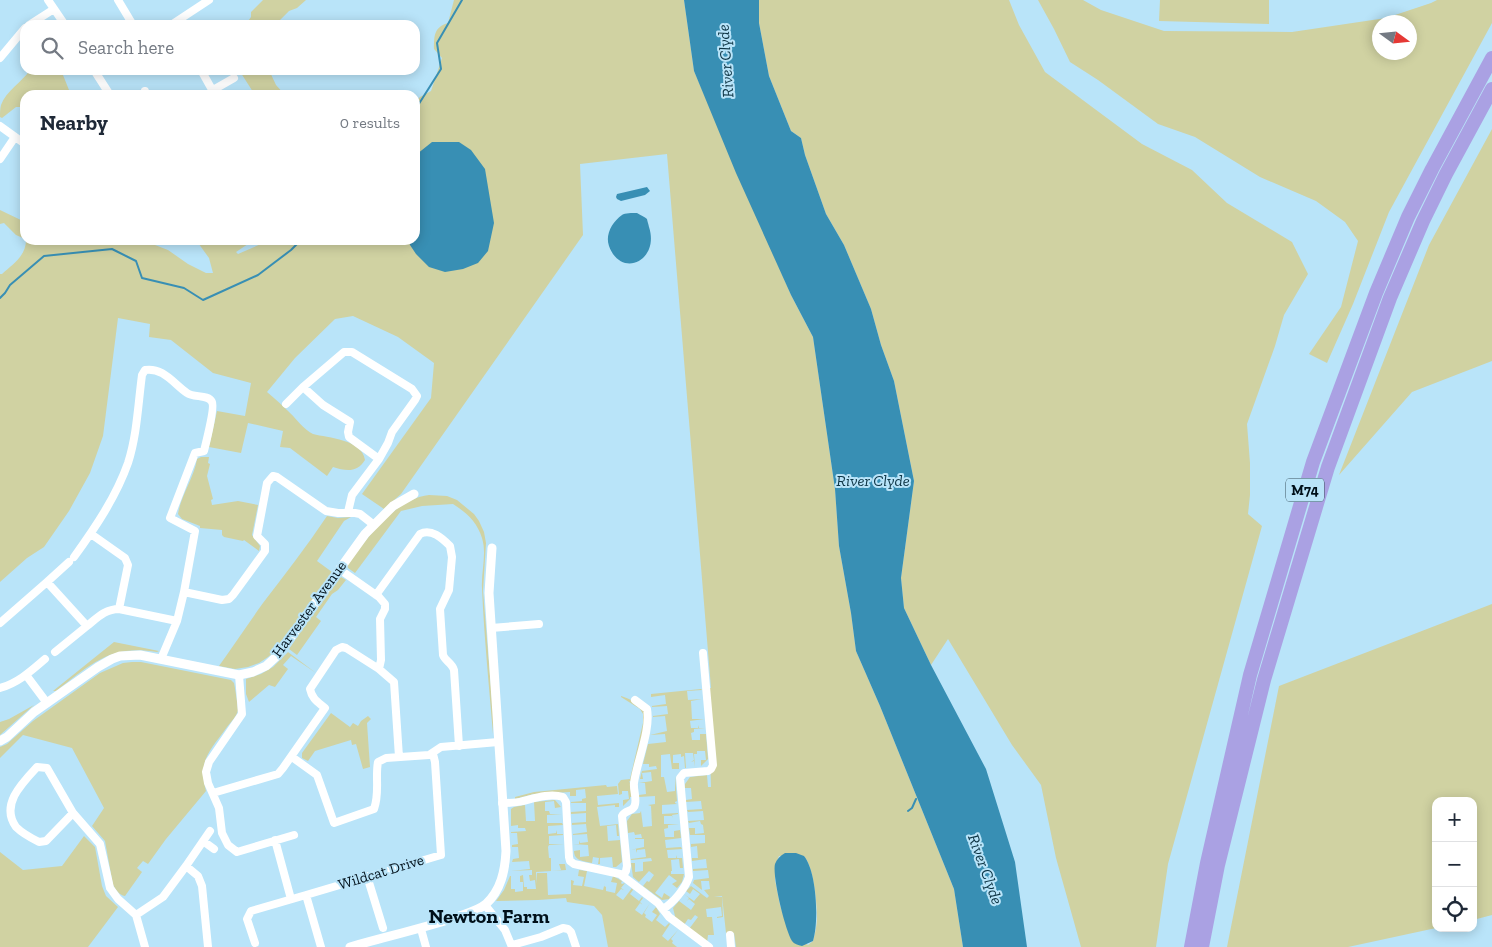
<!DOCTYPE html>
<html lang="en">
<head>
<meta charset="utf-8">
<style>
  :root { --surface:#fff; --page:#f2f2f3; --text:#1f2937; --muted:#747a83; --line:#e0e1e3 }
  body { margin:0; font-family:"Zilla Slab",serif; background:var(--page); color:var(--text) }
  .controls { position:absolute; right:15px; bottom:15px; display:grid; overflow:hidden; border-radius:10px; box-shadow:0 2px 12px #0003 }
  .controls button { width:45px; height:45px; display:grid; place-items:center; padding:0; border:0; border-bottom:1px solid var(--line); background:var(--surface); color:var(--text); font:25px sans-serif }
  .compass { position:absolute; left:1372px; top:15px; width:45px; height:45px; border-radius:50%; background:var(--surface); box-shadow:0 2px 12px #0003; rotate:105deg }
  .list { margin:0; padding:0; list-style:none }
  h2 { display:flex; justify-content:space-between; align-items:center; height:65px; margin:0; padding:0 20px; font-size:21px }
  h2 small { font-size:16px; font-weight:400; color:var(--muted) }
  .icon { flex:none; width:28px; height:28px; fill:none; stroke:currentColor; stroke-width:2; stroke-linecap:round; stroke-linejoin:round }
  .map { position:relative; flex:none; width:1492px; height:947px; overflow:hidden }
  .search { position:absolute; background:var(--surface); box-shadow:0 2px 12px #0003; left:20px; top:20px; width:400px; height:55px; display:flex; align-items:center; gap:12px; box-sizing:border-box; padding:0 18px; border-radius:15px; color:var(--muted); font-size:19px }
  .panel { position:absolute; background:var(--surface); box-shadow:0 2px 12px #0003; left:20px; top:90px; width:400px; height:155px; border-radius:15px }
  .map>svg:first-child { display:block }
  .green { fill:#d0d2a2; fill-rule:evenodd }
  .water { fill:#388fb4 }
  .lines { fill:none; stroke-linecap:round; stroke-linejoin:round }
  .stream { stroke:#388fb4; stroke-width:2 }
  .minor { stroke:#fff; stroke-width:8 }
  .tertiary { stroke:#fff; stroke-width:9 }
  .motorway { stroke:#aaa1e3; stroke-width:14 }
  .labels { text-anchor:middle; stroke-width:4; stroke-linejoin:round; paint-order:stroke }
  .shield { fill:#b9e4f9; stroke:#38505d; stroke-width:1 }
  .shield-label { font-size:14px; font-weight:bold; fill:#00101a }
  .street-label { font-size:15px; fill:#00101a; stroke:#b9e4f9 }
  .water-label { font-size:16px; font-style:italic; fill:#0e3545; stroke:#b9e4f9 }
  .district-label { font-size:20px; font-weight:bold; fill:#00101a; stroke:#b9e4f9 }
</style>
</head>
<body>
<div class="map">
<svg width="1492" height="947" viewBox="0 0 1492 947">
  <rect width="100%" height="100%" fill="#b9e4f9"/>
  <path class="green" d="M263,0H306L297,8L289,11L275,25H239L246,24L251,17V12Z
    M454,0H684L694,71L791,295L813,337L835,489L839,546L851,613L856,651L880,706L954,889L963,947H736L734,933H726L722,896L714,897H722L723,917L717,918V917L722,916L721,907L706,909L707,917H712L714,935H708L707,943L689,929L698,917L695,915L691,920L688,919L684,925L674,917L675,916L673,908L679,901L691,910L695,904L689,899L687,901L689,898L684,894L694,901L700,894L693,889L690,894L686,891L691,886L707,898L709,896L704,890L710,889L709,881H701L702,890L693,883L694,880L709,878L708,870L693,871V869L707,868L706,859L692,861V858H698L697,846L691,847V844L705,843V835H696V838V835H690L689,828H695V834L704,833L703,825L701,824L700,821L689,823L688,821L704,820L703,811L688,812L687,810L702,809L701,801L686,802V800L692,799L691,788H685V784L690,777L707,775L708,787H711L708,688H711L667,154L580,164L583,235L401,494L384,509L362,494L431,398L434,363L398,337L353,316L335,319L295,358L267,392C274,398 281,404 287,410C294,416 305,431 313,434C328,438 362,439 365,460C357,473 346,471 333,467L327,476L290,448L280,447L283,431L248,423L241,453L209,447L217,411L245,416L251,383L213,373L171,340L149,337L150,324L118,318L103,436L90,473L69,511L44,547L27,558L0,582V274H2C13,264 26,256 26,240H142L168,250L188,264L206,273H213L209,258L196,240H254L236,252L238,254L270,240H415V102L420,97L431,91L442,58L434,49C434,36 434,27 448,23ZM779,856H804C814,868 817,902 817,918C817,925 815,934 813,941L808,945L788,930L780,905L775,880V866Z
    M759,0H1009L1019,25L1045,72L1142,144L1192,170L1227,203L1292,242L1308,274L1284,315L1275,346L1247,424L1250,463V495L1248,514L1262,526L1168,864L1156,947H1081L1056,858L1041,785L1012,745L948,639L931,665L904,608L901,578L914,481L894,381L881,345L871,309L844,245L826,214L805,155L801,138L791,131L769,76L759,23Z
    M1038,0H1083L1101,10L1164,31L1292,32L1386,18L1431,3L1437,0H1492V23L1389,212L1353,304L1327,363L1309,354L1341,307L1358,241L1345,222L1316,201L1260,177L1195,137L1158,124L1098,80L1070,62L1054,29ZM1380,22H1410V52H1380Z
    M1160,0H1269V24L1159,21Z
    M30,70H61L71,95H25V107H16L2,118L0,117C0,114 0,108 1,105C6,91 22,82 30,70Z
    M239,70H269L276,85L285,95H255Z
    M1492,129V361L1412,392L1339,475L1429,245Z
    M0,210L25,222V239L16,235L4,223L0,224Z
    M201,457H209L208,463L210,464L207,476L213,499L211,500L212,505L238,501L258,505L252,535L260,546L259,551L244,540L243,541L224,537L222,535V530L200,528V526L182,519L178,514C181,495 194,478 197,459Z
    M429,495L447,496L457,500L474,514L479,521L484,532L486,543L483,591L493,712V734C489,685 484,636 482,588C481,572 487,554 482,538C477,522 467,513 453,504L422,506L401,511L355,573L348,568L347,566C366,539 394,499 429,495Z
    M327,516L338,518L351,517L344,521L317,561L332,572L276,650L268,657L259,663L248,667L235,669L219,666C234,645 248,624 263,603C285,574 307,546 327,516Z
    M341,577L346,580L338,590L332,594L316,617L321,621L297,655L289,649L335,582Z
    M1492,604V915L1473,920V801H1436V928L1348,947H1227L1279,686Z
    M114,642L159,651L157,652C111,644 91,664 56,691H53Z
    M288,652L316,673L291,656L283,665L288,669L275,687L269,685L249,702L246,694V679L261,674L273,667Z
    M132,662H141L231,680L234,683C235,687 238,707 238,710C237,716 231,722 227,727C210,751 198,759 206,791L166,839L148,864L143,861L137,868L142,872L125,896C119,895 116,890 113,885L105,841L92,826L104,808L72,748L23,735L0,758V747L7,744L33,721L100,673L123,663Z
    M701,689L702,690L687,691L688,700L702,699L691,701L692,719H704L690,721L691,728H698L699,725V728H705L694,729V732L691,733L692,740H700V734H706L708,759L701,766V760H706L705,751H697V754H694L695,767L694,761L691,762L694,760L693,753H685L686,768H685L684,756L681,757V754L673,755V763H679V769H672L670,754L661,755V777H664L667,792L675,791V776L677,801L675,802V803L677,804L662,805V814L678,813V814L672,815L673,818L672,816H664V824H679L668,825V828L664,829L665,837H674V831L680,830L681,838L665,840L666,848L681,847L682,849L667,850L668,858H676V855L677,858H682L683,868H680L679,859L671,860L672,871H671V874H684L682,882L677,888L672,884L677,881L669,875L655,893L662,898L664,893L670,897L669,899L662,900L643,886L647,881L649,882L654,875L649,871L639,882L633,877L631,863H635V872L643,871V862L652,861L651,858L631,860V859L646,857L645,849L637,850L636,853V849L630,850L644,847V839H635V838H642L641,834L635,835L634,832L628,833L627,821L632,814L640,813L641,811L643,827L652,826L651,806L648,805L655,804V796L639,797V795L646,794L645,783H639L652,781L651,772L642,773L643,779H640L642,771L657,769L656,766L649,767V764H643L648,744L666,742L665,734L650,735L667,731L665,716L653,717V716L668,714L667,706L652,707V706L666,704L665,695L651,697V694Z
    M621,696C628,698 641,704 644,711C649,721 635,768 632,781H630L629,782L631,783L632,797H630V799L623,806V800L629,799L628,791H622V794L619,795L618,784L621,780L630,779L643,723V714L640,709L621,697Z
    M34,705L0,735V722L9,719Z
    M331,713L350,727L353,723L358,726L361,721L368,716L371,719L367,723L370,767L363,769L356,744L352,745L351,740L315,751L308,761L302,758V753Z
    M606,785L607,787L617,786L618,794L597,796L598,805L619,803V807H615V805L597,807L600,826L618,824L619,836H617L616,825L607,826L608,841L620,840L622,862L616,867H613L612,857L600,858V864H598L599,858L593,857L592,863C584,861 574,861 574,851L580,850V857L589,856L588,845L573,844H579V840L580,843L588,842L587,834L573,835V834L587,832L586,824L572,825V823L586,822V813L571,814V812L586,811V803H571V802L582,801V799L586,798L585,789L576,790V796H570V792L534,794L515,799V797L534,792Z
    M555,800L561,807L555,808L554,801L545,802V811H549L550,814H562L547,815V823H562L563,825L548,826V834L556,833L557,830V834H563V835L549,836V844H564L549,845L548,847L549,858H551V871L561,870L559,864H565L566,870L536,872L537,884V873H547L548,895L571,894V874V880L574,881L573,885L582,886L584,877L578,876L579,870L587,871L584,886L603,890L607,875L604,886L606,887V891L615,893L617,883L611,882L613,876L622,881L621,883L622,884L625,883L621,888L624,890L621,889L616,895L623,900L632,888L633,890L630,894L639,901L642,897L643,898L640,902L643,905L640,903L635,910L642,915L650,903L644,913L646,915L645,917L652,922L657,915L652,912L656,907L660,914L656,920L665,927L669,923L670,924L662,936L668,941L678,930L671,939L673,941L672,943L677,947H608L602,915L594,906L567,902L566,898L538,900L496,901L504,890L510,876H511V889H515V892L523,891V882H520V876L523,875L524,887H527V889H536L535,880L530,881L529,875H532V870L511,871L530,869L529,861L512,862L513,859L519,858L518,847H512V845L518,844L517,833H511V832L526,831L525,828H518V825L511,826V809L514,807L525,805L526,821H535L534,802Z
    M84,836L95,847L102,886L106,896L118,907L88,947H0V852L23,870L62,866Z"/>
  <path class="water" d="M684,0H759V23L769,76L791,131L801,138L805,155L826,214L844,245L871,309L881,345L894,381L914,481L901,578L904,608L931,665L986,769L1015,862L1027,947H963L954,889L880,706L856,651L851,613L839,546L835,489L813,337L791,295L736,173L694,71Z
    M432,142H459L471,150L485,169L494,223L488,251L478,263L463,269L445,272L429,267L416,254L410,245L409,240H415V158L417,154Z
    M647,187L650,191L645,195L621,201L617,199L616,197L617,194Z
    M637,213C640,215 645,217 647,219C647,220 649,226 649,227C660,261 621,279 609,246C605,235 612,222 622,215C625,213 632,213 637,213Z
    M785,853H796L804,856C817,872 819,922 813,941L802,946C798,945 794,944 792,941C785,930 772,876 775,864C777,859 780,856 785,853Z"/>
  <g class="lines">
    <path class="stream" d="M415,110L441,69L437,43L462,0
      M0,298L5,293L10,285L44,256L112,249L136,261L142,278L184,288L203,300L258,275L291,250L301,240
      M908,811L912,808L916,799"/>
    <path class="minor" d="M48,0L65,25
      M118,0L133,25
      M29,25L54,9
      M171,25L209,0
      M0,58L25,28
      M94,70L110,95
      M201,70L215,95
      M213,90L234,78
      M145,91L146,95
      M0,126L25,144
      M0,159L15,137
      M286,404L303,387
      M348,512L352,495L379,459L388,443L392,432L415,400L417,396L412,389L352,352H344L303,387L323,405L350,422L348,432L349,437L379,459
      M91,534L125,558L128,565L119,609
      M74,557C95,528 116,497 128,463C137,435 138,405 142,375L145,370C163,367 174,384 187,393C194,398 208,394 212,402C215,407 206,443 204,451L195,453L170,518L195,531L184,592L177,621L161,659
      M339,569L379,597L385,604V609L380,619L381,660L379,669L394,682L399,757
      M47,582L69,562
      M184,592L222,600L229,599L233,595L265,551V544L257,536L267,483L273,476L277,477L326,511L338,513H355L360,514L374,525
      M376,595L420,534C431,528 442,538 450,546L452,557L449,590L440,609L443,655C445,661 452,663 454,670L459,746
      M0,623L47,582L87,626C97,618 105,609 119,609L177,621
      M491,628L539,624
      M55,652L87,626
      M26,675L47,703
      M239,675L242,714L209,762L206,772L208,783L219,808L222,833L228,845L237,852L294,835
      M0,688C18,683 31,671 45,659
      M292,757L317,775L334,823L374,809C380,793 375,777 378,762L386,758L429,755L441,747L498,742
      M213,793L278,774L283,768L325,708C318,702 312,699 310,689L336,650L342,647L346,648L379,669
      M502,803C509,803 516,803 523,801C535,798 550,793 563,797L566,802L569,857L570,861L574,864L620,874L658,903L669,917L709,947
      M73,813L46,841L39,842C31,838 22,833 16,827C0,805 22,783 37,767L47,768L73,813L100,844L110,888L118,899L136,915L145,947
      M275,840L291,899
      M203,841L214,849
      M186,866L198,876L202,886L208,947
      M367,876L383,928
      M623,876L626,871L627,866L622,816C625,810 631,812 634,807C638,801 633,790 634,783C637,761 651,730 647,709L635,700
      M485,905L505,930L512,947
      M663,909C673,903 685,889 689,877L680,778L684,773L708,771L711,769L713,765L703,653
      M136,915L163,897L186,866L210,831
      M421,929L426,947
      M730,935L731,947
      M255,943L247,919L251,911L306,895
      M512,945L541,937L563,928L568,929L571,932L576,947
      M321,947L306,895L441,855L435,762L433,754"/>
    <path class="tertiary" d="M0,741L7,737L34,712L98,667L112,659L120,656L140,655L239,675L253,672L266,666L278,655L365,534L393,506L414,494
      M350,947C385,937 420,929 454,918C464,914 478,911 486,904C501,890 505,871 506,851L489,593L492,548"/>
    <path class="motorway" d="M1191,947L1207,863L1250,675L1313,462L1376,293L1408,217L1432,169L1492,58
      M1202,947L1218,865L1264,680L1328,467L1390,298L1423,221L1446,174L1492,89"/>
  </g>
  <g class="labels">
    <rect class="shield" x="1286" y="478.5" width="38" height="23" rx="4"/>
    <g class="shield-label">
      <text x="1305" y="495">M74</text>
    </g>
    <g class="street-label">
      <text transform="translate(309 609) rotate(-54)" y="5">Harvester Avenue</text>
      <text transform="translate(381 872) rotate(-17)" y="5">Wildcat Drive</text>
    </g>
    <g class="water-label">
      <text transform="translate(725 61) rotate(-94)" y="6">River Clyde</text>
      <text x="873" y="486">River Clyde</text>
      <text transform="translate(986 869) rotate(70)" y="6">River Clyde</text>
    </g>
    <g class="district-label">
      <text x="489" y="923">Newton Farm</text>
    </g>
  </g>
</svg>
<div class="controls">
<button>+</button>
<button>−</button>
<button><svg class="icon" aria-label="locate" viewBox="0 0 24 24"><circle cx="12" cy="12" r="6"/><path d="M12 2v4M12 18v4M2 12h4M18 12h4"/></svg></button>
</div>
<svg class="compass" viewBox="-18 -18 36 36"><path d="M0-13l5 13h-10z" fill="#e53935"/><path d="M0 13l5-13h-10z" fill="#747a83"/></svg>
<div class="search"><svg class="icon" aria-label="search" viewBox="0 0 24 24"><circle cx="10" cy="10" r="6"/><path d="M15 15l6 6"/></svg>Search here</div>
<section class="panel">
<h2>Nearby<small>0 results</small></h2>
<ul class="list">
</ul>
</section>
</div>
</body>
</html>
